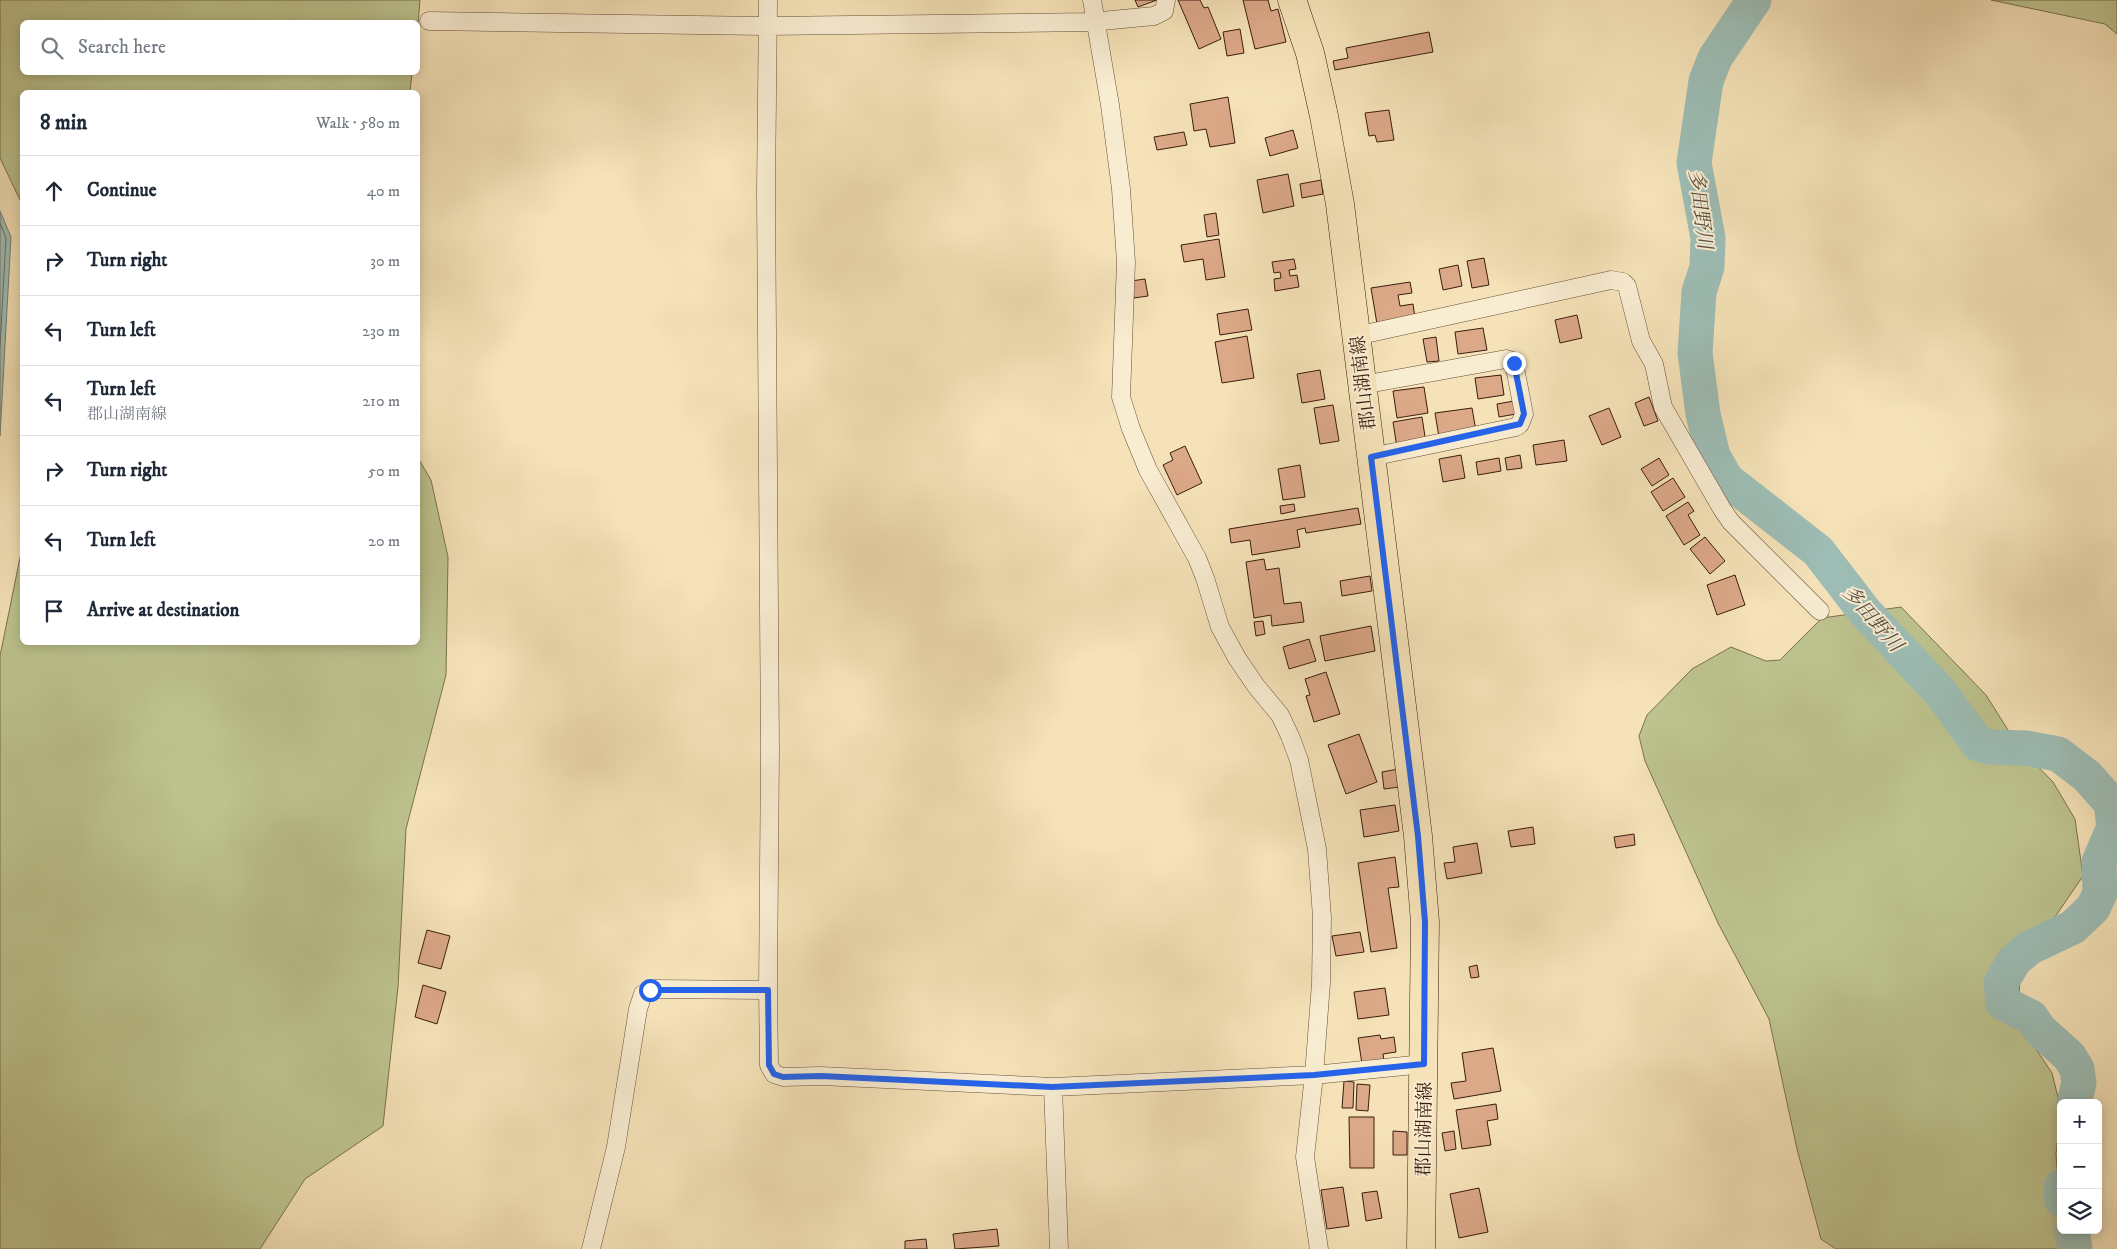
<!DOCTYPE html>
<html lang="en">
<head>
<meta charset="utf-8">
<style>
  :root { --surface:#fff; --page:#f2f2f3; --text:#1f2937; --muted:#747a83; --line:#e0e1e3 }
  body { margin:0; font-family:"IM FELL DW Pica","Noto Serif JP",serif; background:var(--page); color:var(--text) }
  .controls { position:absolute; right:15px; bottom:15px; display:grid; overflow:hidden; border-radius:8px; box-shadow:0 2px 12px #0003 }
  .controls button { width:45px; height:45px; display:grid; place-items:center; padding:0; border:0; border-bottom:1px solid var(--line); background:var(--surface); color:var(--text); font:25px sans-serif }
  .stop { position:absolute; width:15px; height:15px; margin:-11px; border:4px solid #2563eb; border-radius:50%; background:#fff }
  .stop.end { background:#2563eb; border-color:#fff; box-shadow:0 1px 5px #0008 }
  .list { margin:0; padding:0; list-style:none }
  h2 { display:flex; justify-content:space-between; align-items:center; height:65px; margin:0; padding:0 20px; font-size:21px }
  h2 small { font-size:16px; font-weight:400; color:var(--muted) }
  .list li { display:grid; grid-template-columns:32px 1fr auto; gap:15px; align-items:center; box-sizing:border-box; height:70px; padding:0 20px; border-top:1px solid var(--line) }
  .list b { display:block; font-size:19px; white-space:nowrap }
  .list p { margin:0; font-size:16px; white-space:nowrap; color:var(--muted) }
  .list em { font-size:16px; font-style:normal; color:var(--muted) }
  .icon { flex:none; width:28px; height:28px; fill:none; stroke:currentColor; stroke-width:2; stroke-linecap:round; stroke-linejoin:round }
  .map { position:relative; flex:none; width:2117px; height:1249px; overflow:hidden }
  .search { position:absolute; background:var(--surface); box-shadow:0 2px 12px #0003; left:20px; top:20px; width:400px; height:55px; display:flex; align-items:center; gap:12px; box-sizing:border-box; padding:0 18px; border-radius:8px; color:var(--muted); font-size:19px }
  .panel { position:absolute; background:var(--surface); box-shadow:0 2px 12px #0003; left:20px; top:90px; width:400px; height:555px; border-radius:8px }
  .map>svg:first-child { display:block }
  .green { fill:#bdc38e; stroke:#7c704e }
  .water { fill:#9dbdb5; stroke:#757d72 }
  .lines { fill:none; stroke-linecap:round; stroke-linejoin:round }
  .shore { stroke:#6c6d61; stroke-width:1 }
  .river { stroke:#9dbdb5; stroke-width:35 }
  .building { fill:#dba888; stroke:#3a1d0d }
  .street-casing { stroke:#694e38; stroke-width:19 }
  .primary-casing { stroke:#3a1d0d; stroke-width:29 }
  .street { stroke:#f8ecd1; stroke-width:18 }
  .primary { stroke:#f5e2b8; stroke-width:28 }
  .route { stroke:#2563eb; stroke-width:6 }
  .labels { text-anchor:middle; stroke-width:4; stroke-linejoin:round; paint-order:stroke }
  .street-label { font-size:19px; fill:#3a1d0d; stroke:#f8ecd1 }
  .water-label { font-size:20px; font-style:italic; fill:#584d3f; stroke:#f8ecd1 }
</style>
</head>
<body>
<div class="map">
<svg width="2117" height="1249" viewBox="0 0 2117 1249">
  <rect width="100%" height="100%" fill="#f5e2b8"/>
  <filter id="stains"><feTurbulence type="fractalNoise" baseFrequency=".004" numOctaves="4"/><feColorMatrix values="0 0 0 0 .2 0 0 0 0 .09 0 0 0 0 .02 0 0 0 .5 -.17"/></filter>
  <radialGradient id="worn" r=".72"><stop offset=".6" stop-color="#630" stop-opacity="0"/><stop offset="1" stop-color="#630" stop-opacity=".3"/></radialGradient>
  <path class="green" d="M0,0H420L418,24L22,22V72L412,73L410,92H22V204L0,158Z
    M1991,0H2117V34L2105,24Z
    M418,458L431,480L448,557L446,675L406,829L398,987L383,1126L305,1179L260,1249H0V656L22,548V642H418Z
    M1901,607L1986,695L2018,746L2053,782L2075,819L2083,876L2057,914L2021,955L2018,1022L2052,1073L2061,1110L2056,1154L2063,1249H1836L1821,1239L1797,1149L1769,1019L1718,923L1645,761L1639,736L1647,715L1692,669L1731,647L1766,661L1780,660L1822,618Z"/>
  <path class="water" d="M0,211L11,237L0,436Z"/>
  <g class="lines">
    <path class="shore" d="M0,223L6,238L0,347"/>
    <path class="river" d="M1754,0L1715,58L1706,81L1694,163L1708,238L1707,267L1699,292L1695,353L1703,414L1713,456L1727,480L1818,551L1865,612L1940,692L1978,744L1990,747L2026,748L2058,754L2087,776L2111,803L2114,827L2099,862L2100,893L2093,908L2073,927L2029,948L2014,961L2001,983L2003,1003L2031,1017L2040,1030L2069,1056L2077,1069L2079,1083L2074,1103
      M2061,1187V1199
      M2072,1230L2075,1249"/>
  </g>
  <path class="building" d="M1135,0H1157L1138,7Z
    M1178,0H1200L1204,8L1208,7L1221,39L1199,49Z
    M1243,0H1268L1271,11L1278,9L1286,42L1255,49Z
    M1240,29L1244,53L1227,56L1223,32Z
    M1429,32L1433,52L1335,70L1333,61L1348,58L1346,48Z
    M1228,97L1235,143L1210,147L1206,129L1194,131L1190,104Z
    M1389,110L1394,140L1377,142L1375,135L1369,136L1365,113Z
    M1293,130L1298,148L1270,156L1265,138Z
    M1184,132L1187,145L1157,150L1154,137Z
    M1288,174L1294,206L1263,213L1257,180Z
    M1321,180L1323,194L1302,198L1300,184Z
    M1216,213L1219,235L1207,237L1204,215Z
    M1219,239L1225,277L1206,280L1203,259L1184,262L1181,245Z
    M1484,258L1489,285L1472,288L1467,261Z
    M1294,259L1296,269L1289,270L1290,276L1297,275L1299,287L1275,291L1274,279L1281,278L1280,272L1274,273L1272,262Z
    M1458,265L1462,286L1443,290L1439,269Z
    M1145,279L1148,296L1134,298L1131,281Z
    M1410,282L1412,293L1398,295L1400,306L1413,304L1415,318L1377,324L1371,288Z
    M1248,309L1252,330L1220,335L1217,314Z
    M1577,315L1582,338L1560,343L1555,320Z
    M1483,328L1487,350L1458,354L1455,332Z
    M1247,336L1254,378L1222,383L1215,342Z
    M1436,337L1439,361L1427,362L1423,339Z
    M1320,370L1325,399L1302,403L1297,374Z
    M1501,375L1504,395L1478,399L1475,378Z
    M1424,387L1428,413L1397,418L1393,391Z
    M1649,397L1658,421L1644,426L1635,403Z
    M1514,401L1516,414L1499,417L1497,404Z
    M1333,405L1339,441L1320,444L1314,408Z
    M1472,408L1476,431L1439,437L1435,413Z
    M1609,408L1621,437L1602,445L1589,416Z
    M1422,417L1426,443L1397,448L1393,422Z
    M1564,440L1567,461L1536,465L1533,445Z
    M1185,446L1202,483L1177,495L1163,465L1173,460L1170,453Z
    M1461,455L1465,478L1443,482L1439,459Z
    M1520,455L1522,468L1507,470L1505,458Z
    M1499,458L1501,471L1478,475L1476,462Z
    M1659,458L1669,475L1652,486L1641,469Z
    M1300,465L1305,497L1283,500L1278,469Z
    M1673,478L1685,497L1663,511L1651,492Z
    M1688,502L1694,511L1688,515L1700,535L1684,545L1666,516Z
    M1294,504L1295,511L1281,514L1280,506Z
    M1358,508L1361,524L1306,533L1305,528L1297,530L1300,547L1252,555L1250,540L1231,543L1229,529Z
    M1705,537L1725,561L1710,574L1690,549Z
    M1264,559L1266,570L1279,568L1284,604L1301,602L1304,622L1272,626L1271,615L1254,618L1246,562Z
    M1735,575L1745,605L1717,615L1707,585Z
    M1370,576L1372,591L1342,596L1340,581Z
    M1263,621L1265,634L1256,636L1254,622Z
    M1371,626L1375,651L1325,661L1320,636Z
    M1309,639L1316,661L1289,669L1283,647Z
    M1326,672L1340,714L1314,722L1306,696L1310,695L1305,679Z
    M1359,734L1377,782L1346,794L1328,745Z
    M1398,769L1400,787L1384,789L1382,772Z
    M1395,805L1399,831L1364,837L1360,810Z
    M1533,827L1535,844L1511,847L1508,831Z
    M1634,834L1635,845L1616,848L1614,837Z
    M1477,843L1482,873L1447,879L1444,863L1455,862L1453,847Z
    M1395,857L1399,887L1388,888L1397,948L1371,952L1358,863Z
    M427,930L450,936L441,969L418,963Z
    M1360,932L1364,952L1336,956L1332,936Z
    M1477,965L1479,977L1471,978L1469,967Z
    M423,985L446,992L437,1024L415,1017Z
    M1385,988L1389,1015L1358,1019L1354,992Z
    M1380,1035L1381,1039L1394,1037L1396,1052L1383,1054L1384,1061L1362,1064L1358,1038Z
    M1493,1048L1501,1091L1454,1099L1451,1083L1466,1081L1462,1053Z
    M1344,1081L1354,1082L1353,1108H1342Z
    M1357,1084L1370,1085L1368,1111L1356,1110Z
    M1496,1104L1498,1119L1487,1121L1491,1145L1462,1149L1456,1110Z
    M1349,1117H1374V1168H1350Z
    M1393,1131L1407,1132V1155H1393Z
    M1454,1131L1456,1149L1445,1151L1442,1133Z
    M1343,1187L1349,1226L1327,1229L1321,1190Z
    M1479,1188L1488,1232L1459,1238L1450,1194Z
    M1377,1191L1382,1218L1366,1221L1362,1193Z
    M997,1229L999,1246L955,1249L953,1234Z
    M926,1239L927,1249H905V1241Z"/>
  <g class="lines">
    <defs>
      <path id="street" d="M768,0L766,193L770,749L768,990L769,1065L774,1074L783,1077L821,1076L1053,1087L1314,1075L1424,1064
        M1092,0L1110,105L1121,189L1126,262L1121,397L1131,429L1148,470L1197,558L1205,578L1220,627L1237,658L1256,686L1280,715L1290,736L1299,760L1317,849L1322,917L1321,983L1314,1075L1305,1157L1319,1249
        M429,21L767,26L1091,22L1154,16L1164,11L1166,0
        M1356,336L1611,280L1623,282L1627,286L1641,341L1654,364L1663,407L1722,509L1731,522L1820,611
        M1362,385L1506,359L1512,361L1514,363L1524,414L1520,424L1516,427L1371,457
        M1053,1087L1059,1249
        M591,1249L616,1147L638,1009L643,994L656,989L768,990"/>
      <path id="primary" d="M1292,0L1310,53L1324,116L1340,204L1418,836L1425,922L1421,1249"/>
    </defs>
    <use href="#street" class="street-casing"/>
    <use href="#primary" class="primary-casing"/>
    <use href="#street" class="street"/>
    <use href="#primary" class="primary"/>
  </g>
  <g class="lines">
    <path class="route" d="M650,990H768L769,1065L774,1074L783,1077L821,1076L1052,1087L1314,1075L1424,1064L1425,922L1418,836L1371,457L1520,424L1524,414L1514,363"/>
  </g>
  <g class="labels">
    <g class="street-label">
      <text transform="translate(1362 383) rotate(-97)" y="7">郡山湖南線</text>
      <text transform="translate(1423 1129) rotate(-89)" y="7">郡山湖南線</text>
    </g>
    <g class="water-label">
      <text transform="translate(1701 209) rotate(83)" y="7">多田野川</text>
      <text transform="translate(1873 618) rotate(49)" y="7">多田野川</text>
    </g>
  </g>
  <rect width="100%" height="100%" filter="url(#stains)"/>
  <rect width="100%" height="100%" fill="url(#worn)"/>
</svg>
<div class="controls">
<button>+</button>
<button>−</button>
<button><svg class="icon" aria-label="layers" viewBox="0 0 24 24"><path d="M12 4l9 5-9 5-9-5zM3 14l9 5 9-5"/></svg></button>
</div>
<div class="stop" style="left:650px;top:990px"></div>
<div class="stop end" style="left:1514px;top:363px"></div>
<div class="search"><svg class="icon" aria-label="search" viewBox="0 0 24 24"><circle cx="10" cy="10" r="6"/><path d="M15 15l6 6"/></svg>Search here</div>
<section class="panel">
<h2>8 min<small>Walk · 580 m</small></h2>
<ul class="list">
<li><svg class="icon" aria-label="ahead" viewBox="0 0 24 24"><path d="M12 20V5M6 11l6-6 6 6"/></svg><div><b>Continue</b></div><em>40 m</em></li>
<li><svg class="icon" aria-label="right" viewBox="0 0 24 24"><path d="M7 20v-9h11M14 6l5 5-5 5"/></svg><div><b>Turn right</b></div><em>30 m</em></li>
<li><svg class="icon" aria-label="left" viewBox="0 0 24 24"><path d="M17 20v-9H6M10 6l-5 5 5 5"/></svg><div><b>Turn left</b></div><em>230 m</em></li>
<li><svg class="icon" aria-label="left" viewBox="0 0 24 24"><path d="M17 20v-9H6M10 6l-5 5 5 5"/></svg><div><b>Turn left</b><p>郡山湖南線</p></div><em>210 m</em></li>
<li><svg class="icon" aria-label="right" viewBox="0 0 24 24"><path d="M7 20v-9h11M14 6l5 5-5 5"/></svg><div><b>Turn right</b></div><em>50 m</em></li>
<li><svg class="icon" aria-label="left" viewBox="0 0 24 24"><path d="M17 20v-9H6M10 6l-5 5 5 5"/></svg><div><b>Turn left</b></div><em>20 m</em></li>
<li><svg class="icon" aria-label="arrive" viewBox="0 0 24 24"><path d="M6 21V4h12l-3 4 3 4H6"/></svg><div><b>Arrive at destination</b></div></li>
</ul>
</section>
</div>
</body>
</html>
